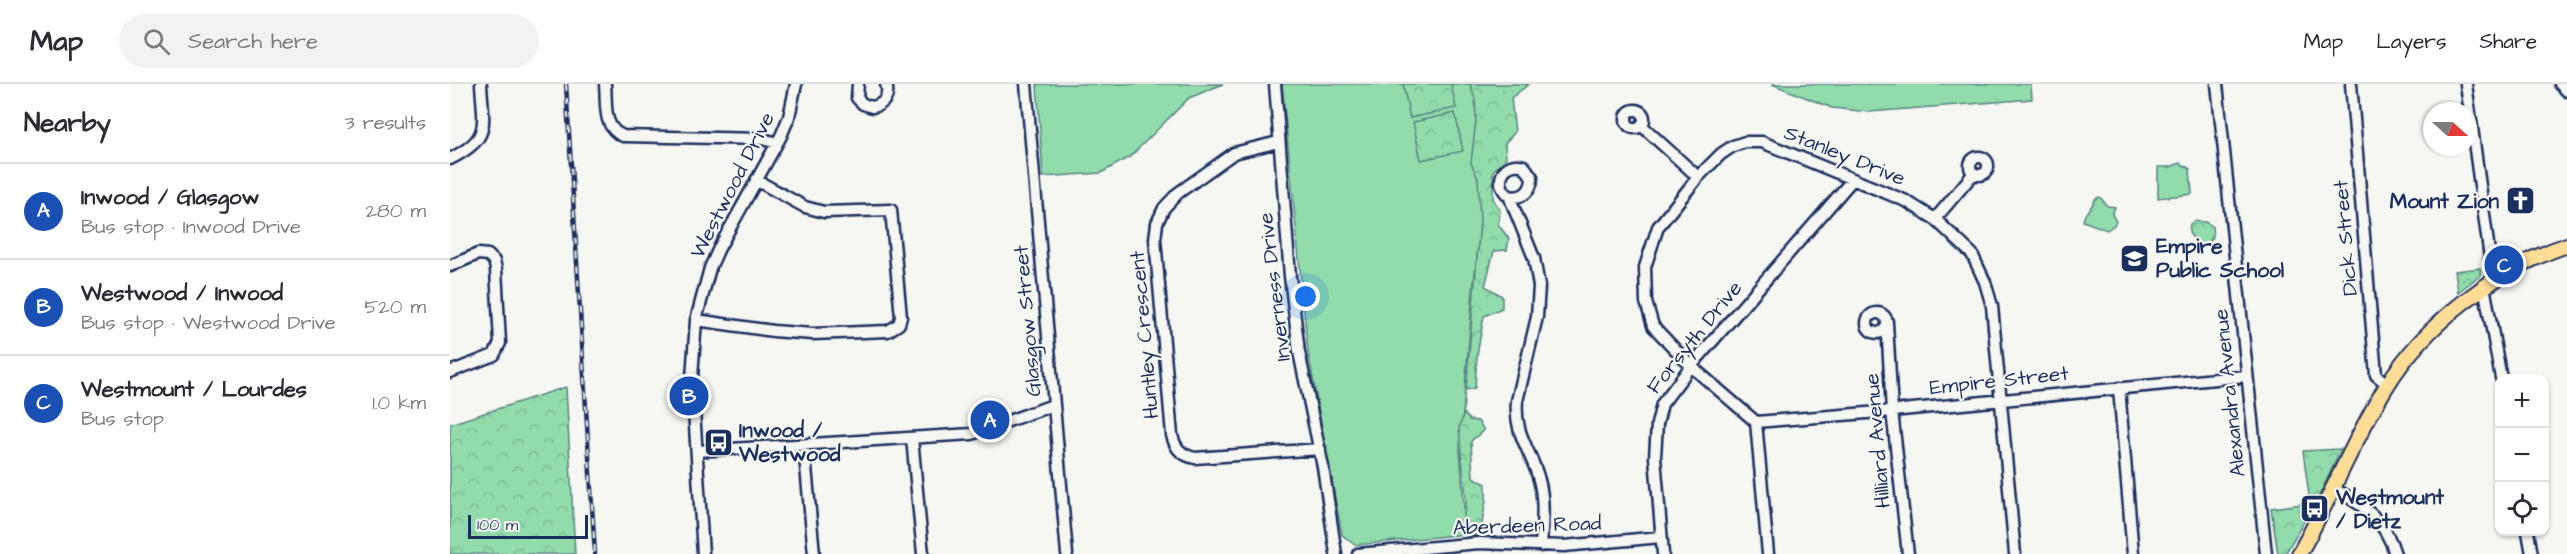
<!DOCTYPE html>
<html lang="en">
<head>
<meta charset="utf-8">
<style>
  :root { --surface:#fff; --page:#f2f2f3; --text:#2b2b33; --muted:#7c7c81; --line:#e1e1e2; --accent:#1b2f5e }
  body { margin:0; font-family:"Architects Daughter",sans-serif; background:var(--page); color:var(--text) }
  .controls { position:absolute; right:18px; bottom:18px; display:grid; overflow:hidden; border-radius:12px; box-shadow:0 2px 4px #0004 }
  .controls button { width:54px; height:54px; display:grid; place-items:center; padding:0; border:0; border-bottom:2px solid var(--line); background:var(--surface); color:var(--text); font:30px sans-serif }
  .compass { position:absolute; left:1973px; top:18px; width:54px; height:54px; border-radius:50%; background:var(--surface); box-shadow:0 2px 4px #0004; rotate:111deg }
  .scale { position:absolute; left:18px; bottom:15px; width:120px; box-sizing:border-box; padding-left:6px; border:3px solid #1b2f5e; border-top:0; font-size:16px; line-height:21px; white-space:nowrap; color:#1b2f5e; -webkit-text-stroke:4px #f6f6f2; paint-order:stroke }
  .you { position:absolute; left:856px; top:213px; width:21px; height:21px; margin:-15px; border:4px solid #fff; border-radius:50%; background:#1a73e8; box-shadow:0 0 0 9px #1a73e833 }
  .badge { display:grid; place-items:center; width:39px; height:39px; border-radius:50%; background:var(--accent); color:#fff; font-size:20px; font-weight:700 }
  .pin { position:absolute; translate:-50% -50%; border:3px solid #fff; box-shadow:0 2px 6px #0006 }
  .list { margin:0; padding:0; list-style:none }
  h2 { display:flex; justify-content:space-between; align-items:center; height:78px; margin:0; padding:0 24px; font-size:26px }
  h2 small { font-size:20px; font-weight:400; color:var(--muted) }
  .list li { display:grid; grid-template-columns:39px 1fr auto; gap:18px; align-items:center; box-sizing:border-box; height:96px; padding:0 24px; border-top:2px solid var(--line) }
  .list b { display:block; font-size:22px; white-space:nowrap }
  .list p { margin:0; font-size:20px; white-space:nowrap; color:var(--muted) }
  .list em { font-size:20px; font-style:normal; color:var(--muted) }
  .icon { flex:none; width:33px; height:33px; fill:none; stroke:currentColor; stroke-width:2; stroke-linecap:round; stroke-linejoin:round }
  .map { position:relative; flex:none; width:2117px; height:470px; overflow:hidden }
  header { display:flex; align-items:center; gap:36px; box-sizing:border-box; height:84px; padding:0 30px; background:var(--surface); border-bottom:2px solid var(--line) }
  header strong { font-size:28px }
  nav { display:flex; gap:33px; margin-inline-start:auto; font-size:21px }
  .search { width:420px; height:54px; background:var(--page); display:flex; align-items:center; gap:15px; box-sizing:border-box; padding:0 21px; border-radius:33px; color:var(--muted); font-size:22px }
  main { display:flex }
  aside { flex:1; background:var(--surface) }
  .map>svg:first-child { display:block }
  .grass { fill:#92dbab; stroke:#568584; stroke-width:1.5 }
  .forest { fill:url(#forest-crowns); stroke:#568584; stroke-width:1.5 }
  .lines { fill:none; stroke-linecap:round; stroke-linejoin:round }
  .minor-casing { stroke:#1b2f5e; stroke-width:15 }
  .major-casing { stroke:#1b2f5e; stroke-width:18 }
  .minor { stroke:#f6f6f2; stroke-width:10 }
  .major { stroke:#fedd96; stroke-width:14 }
  .rail-casing { stroke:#1b2f5e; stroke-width:4.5 }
  .rail { stroke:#f6f6f2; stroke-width:2; stroke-dasharray:7; stroke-linecap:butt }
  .labels { text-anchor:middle; stroke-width:4.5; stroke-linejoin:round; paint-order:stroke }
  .street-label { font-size:21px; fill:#1b2f5e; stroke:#f6f6f2 }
  .poi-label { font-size:21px; font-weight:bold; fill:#1b2f5e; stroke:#f6f6f2; text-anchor:start }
</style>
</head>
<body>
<header>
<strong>Map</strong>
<div class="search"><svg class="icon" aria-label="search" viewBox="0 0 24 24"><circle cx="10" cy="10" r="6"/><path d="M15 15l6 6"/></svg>Search here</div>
<nav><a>Map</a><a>Layers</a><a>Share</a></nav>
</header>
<main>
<aside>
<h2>Nearby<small>3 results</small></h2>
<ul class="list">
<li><span class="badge" style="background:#1a4fb4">A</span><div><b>Inwood / Glasgow</b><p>Bus stop · Inwood Drive</p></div><em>280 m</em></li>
<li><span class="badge" style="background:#1a4fb4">B</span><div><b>Westwood / Inwood</b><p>Bus stop · Westwood Drive</p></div><em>520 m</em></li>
<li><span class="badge" style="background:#1a4fb4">C</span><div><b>Westmount / Lourdes</b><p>Bus stop</p></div><em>1.0 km</em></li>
</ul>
</aside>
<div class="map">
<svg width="2117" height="470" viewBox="0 0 2117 470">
  <defs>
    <pattern id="forest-crowns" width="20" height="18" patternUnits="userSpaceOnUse" patternTransform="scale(1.5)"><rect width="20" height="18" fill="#92dbab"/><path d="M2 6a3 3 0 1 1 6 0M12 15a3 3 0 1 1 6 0" fill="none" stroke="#7dbc96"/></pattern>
  </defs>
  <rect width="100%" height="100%" fill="#f6f6f2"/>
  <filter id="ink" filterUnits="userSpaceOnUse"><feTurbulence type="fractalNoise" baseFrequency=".0167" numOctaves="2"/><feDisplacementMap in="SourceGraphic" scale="12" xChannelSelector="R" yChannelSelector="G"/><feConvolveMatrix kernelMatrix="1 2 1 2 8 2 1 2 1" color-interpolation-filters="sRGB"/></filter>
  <g filter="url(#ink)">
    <path class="grass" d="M587,0H773L739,14L680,73L651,89L593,93Z
      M832,0H1065L1036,94L1023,206L1010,365L1016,450L906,461L892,451L858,268Z
      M1322,0H1581L1582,15L1419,28L1382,24Z
      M1730,79L1740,85L1742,110L1708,114V83H1720Z
      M1650,113L1657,122L1665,123L1662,131L1666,137L1664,141L1657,146L1633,137C1634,127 1643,124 1645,115Z"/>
    <path class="forest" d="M953,0H1001L1006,24L960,34Z
      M1020,0H1079L1061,14L1065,48L1055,59L1056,74L1043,87V115L1050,126L1048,140L1059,155L1057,166L1044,167L1035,202L1052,212V224L1034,232L1027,271L1025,304L1016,306L1030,137L1028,95L1021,79L1026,36L1025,15Z
      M1005,29L1013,67L971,76L963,38Z
      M1745,137L1755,138L1762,142L1763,153L1758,160L1747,159L1739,149L1740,140Z
      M2030,184L2031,191L2008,208L2005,187Z
      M116,303L125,470H0V340Z
      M1014,329L1019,336L1028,337L1034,346L1021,357L1023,393L1036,400V416L1030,451L1018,452L1012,444L1016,417L1009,344Z
      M1891,365L1870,410L1835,470H1828L1821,424L1860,419L1853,367Z"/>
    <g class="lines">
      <defs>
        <path id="minor" d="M155,0C157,20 152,44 173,52L313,55L327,59
          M408,0L407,14L413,20L422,23C434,21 440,12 436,0
          M576,0L617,470
          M825,0L840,192L849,268L873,383L886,470
          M1767,0L1816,470
          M1901,0L1926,291L1937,300
          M2016,0L2043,196
          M2110,0L2117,7
          M1176 35a9 9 0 1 1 18 0a9 9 0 1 1-18 0Z
          M1191,41L1248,93
          M828,58L784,69L728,109L714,124L707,139L705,155L722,351C725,364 731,371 745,374L870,365
          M1520 82a9 9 0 1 1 18 0a9 9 0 1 1-18 0Z
          M0,75C42,54 33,41 31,0
          M1059,112C1073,115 1082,107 1082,93L1074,82C1054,75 1042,99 1059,112L1084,174L1089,202L1087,233L1067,317C1064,352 1081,365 1089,396C1095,417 1092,441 1091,462
          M1485,135L1524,89
          M0,182L28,170L38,171L44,177L46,185L50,259L44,271L0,288
          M2034,202L2051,294
          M1417 239a10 10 0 1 1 20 0a10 10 0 1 1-20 0Z
          M246,236L323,247L363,250L438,247L449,240L451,233L441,126L374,128L355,123L306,96
          M1437,239L1442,327L1458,470
          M1669,304L1683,470
          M1306,338L1241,282L1203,242L1196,218L1195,183L1208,143L1248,93L1271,70L1283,62L1295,58H1312L1456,117L1485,135L1522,170L1535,198L1542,222L1565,470
          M1306,338L1442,327L1796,292
          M1306,338L1318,470
          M462,354L473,470
          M354,361L364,470
          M247,367L522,350L603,321
          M1884,405C1913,420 1936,437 1945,470
          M2078,448L2082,470
          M253,470L242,294L246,236L260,184L269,164L331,52L339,33L346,0
          M908,470L1029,459L1114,462L1211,453
          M1213,470L1205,373L1207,340L1212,320L1241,282L1403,95"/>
        <path id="major" d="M1849,470C1880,416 1903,356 1936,303C1974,240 2048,184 2117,161"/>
      </defs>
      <use href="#minor" class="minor-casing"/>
      <use href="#major" class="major-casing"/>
      <use href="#minor" class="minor"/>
      <use href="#major" class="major"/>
      <defs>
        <path id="rail" d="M116,0L145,470"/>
      </defs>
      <use href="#rail" class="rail-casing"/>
      <use href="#rail" class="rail"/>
    </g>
  </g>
  <defs>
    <symbol id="church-square" viewBox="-11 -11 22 22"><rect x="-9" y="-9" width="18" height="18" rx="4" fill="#1b2f5e" stroke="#f6f6f2"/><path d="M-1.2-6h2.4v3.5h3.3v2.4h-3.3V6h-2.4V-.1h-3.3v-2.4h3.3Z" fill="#fff"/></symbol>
    <symbol id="school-square" viewBox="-11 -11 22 22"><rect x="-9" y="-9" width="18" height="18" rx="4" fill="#1b2f5e" stroke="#f6f6f2"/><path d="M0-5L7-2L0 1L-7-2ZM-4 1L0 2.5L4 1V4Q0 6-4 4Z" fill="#fff"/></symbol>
    <symbol id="bus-square" viewBox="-11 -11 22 22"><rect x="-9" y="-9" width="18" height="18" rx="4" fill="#1b2f5e" stroke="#f6f6f2"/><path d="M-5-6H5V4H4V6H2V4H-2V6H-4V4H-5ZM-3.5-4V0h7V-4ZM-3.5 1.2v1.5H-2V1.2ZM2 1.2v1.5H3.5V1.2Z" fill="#fff"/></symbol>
  </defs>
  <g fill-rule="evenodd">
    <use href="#church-square" x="2054" y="100" width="33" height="33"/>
    <use href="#school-square" x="1668" y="158" width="33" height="33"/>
    <use href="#bus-square" x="252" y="342" width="33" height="33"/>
    <use href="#bus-square" x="1848" y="408" width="33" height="33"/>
  </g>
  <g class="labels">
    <g class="street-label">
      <text transform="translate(1395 71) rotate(22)" y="7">Stanley Drive</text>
      <text transform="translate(282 101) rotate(-63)" y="7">Westwood Drive</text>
      <text transform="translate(1895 154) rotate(-95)" y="7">Dick Street</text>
      <text transform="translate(824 203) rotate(-97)" y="7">Inverness Drive</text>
      <text transform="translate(577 237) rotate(-95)" y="7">Glasgow Street</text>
      <text transform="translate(694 251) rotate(-95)" y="7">Huntley Crescent</text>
      <text transform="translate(1244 253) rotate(-51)" y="7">Forsyth Drive</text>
      <text transform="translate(1549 296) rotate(-6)" y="7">Empire Street</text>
      <text transform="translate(1779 309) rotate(-96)" y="7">Alexandra Avenue</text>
      <text transform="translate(1427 357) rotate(-95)" y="7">Hilliard Avenue</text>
      <text transform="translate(1077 441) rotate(-2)" y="7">Aberdeen Road</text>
    </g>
    <g class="poi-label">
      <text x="2049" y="124" text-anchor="end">Mount Zion</text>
      <text x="1706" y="169">Empire<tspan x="1706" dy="24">Public School</tspan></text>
      <text x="289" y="353">Inwood /<tspan x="289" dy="24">Westwood</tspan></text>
      <text x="1886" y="420">Westmount<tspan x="1886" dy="24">/ Dietz</tspan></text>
    </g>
  </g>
</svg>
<div class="controls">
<button>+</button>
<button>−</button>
<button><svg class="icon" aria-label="locate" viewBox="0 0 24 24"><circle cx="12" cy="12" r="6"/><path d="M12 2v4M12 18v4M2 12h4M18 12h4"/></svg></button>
</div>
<svg class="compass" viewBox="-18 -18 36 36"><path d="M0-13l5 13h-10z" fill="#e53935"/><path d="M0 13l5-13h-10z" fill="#7c7c81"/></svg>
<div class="scale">100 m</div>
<div class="you"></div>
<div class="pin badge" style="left:540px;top:336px;background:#1a4fb4">A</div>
<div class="pin badge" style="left:239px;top:312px;background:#1a4fb4">B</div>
<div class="pin badge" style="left:2054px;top:181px;background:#1a4fb4">C</div>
</div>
</main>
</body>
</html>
